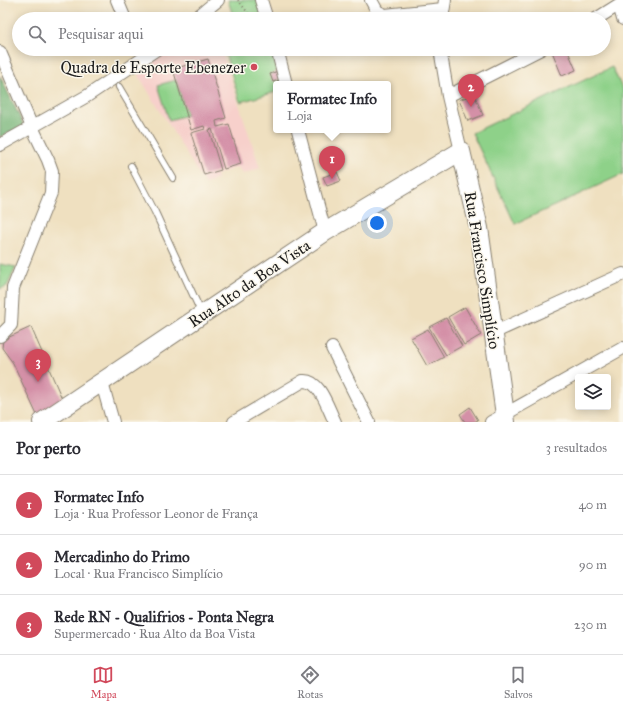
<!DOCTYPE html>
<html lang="pt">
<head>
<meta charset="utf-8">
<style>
  :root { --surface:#fff; --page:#f2f2f3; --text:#2b2b33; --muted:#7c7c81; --line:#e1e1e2; --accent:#d1495b }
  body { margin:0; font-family:"IM FELL Great Primer",serif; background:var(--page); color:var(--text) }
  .controls { position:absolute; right:12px; bottom:12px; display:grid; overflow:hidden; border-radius:4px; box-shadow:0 2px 10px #0003 }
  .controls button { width:36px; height:36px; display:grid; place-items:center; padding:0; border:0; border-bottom:1px solid var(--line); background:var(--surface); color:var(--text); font:20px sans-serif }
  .you { position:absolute; left:377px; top:223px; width:14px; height:14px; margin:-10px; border:3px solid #fff; border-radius:50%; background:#1a73e8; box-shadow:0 0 0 6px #1a73e833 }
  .badge { display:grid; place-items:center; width:26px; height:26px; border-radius:50%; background:var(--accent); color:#fff; font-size:13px; font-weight:700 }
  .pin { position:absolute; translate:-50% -33px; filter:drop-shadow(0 1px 2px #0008) }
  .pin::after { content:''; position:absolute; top:21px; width:14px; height:12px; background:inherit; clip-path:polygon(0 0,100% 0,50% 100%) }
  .popup { position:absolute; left:273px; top:81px; width:118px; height:52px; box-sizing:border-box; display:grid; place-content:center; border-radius:4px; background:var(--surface); filter:drop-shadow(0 1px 3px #0005); font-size:13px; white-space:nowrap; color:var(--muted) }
  .popup b { font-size:15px; color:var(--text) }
  .popup::after { content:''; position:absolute; left:50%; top:100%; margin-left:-8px; border:8px solid transparent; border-top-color:var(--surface) }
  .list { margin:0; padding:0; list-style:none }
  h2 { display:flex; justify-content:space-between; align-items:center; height:52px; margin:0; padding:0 16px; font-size:17px }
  h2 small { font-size:13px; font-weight:400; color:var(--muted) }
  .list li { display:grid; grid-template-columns:26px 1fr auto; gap:12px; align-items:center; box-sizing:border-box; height:60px; padding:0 16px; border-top:1px solid var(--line) }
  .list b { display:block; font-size:15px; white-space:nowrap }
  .list p { margin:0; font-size:13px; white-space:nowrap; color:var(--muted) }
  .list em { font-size:13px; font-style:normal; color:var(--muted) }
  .icon { flex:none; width:22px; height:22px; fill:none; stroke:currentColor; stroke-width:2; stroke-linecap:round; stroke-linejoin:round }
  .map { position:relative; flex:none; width:623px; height:422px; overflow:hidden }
  .search { position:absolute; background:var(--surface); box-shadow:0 2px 10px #0003; left:12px; right:12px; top:12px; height:44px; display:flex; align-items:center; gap:10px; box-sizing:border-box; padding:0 14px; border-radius:22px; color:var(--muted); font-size:15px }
  .sheet { height:232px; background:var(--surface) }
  nav { display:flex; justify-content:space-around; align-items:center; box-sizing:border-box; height:56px; border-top:1px solid var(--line); background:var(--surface); font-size:11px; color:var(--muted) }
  nav a { display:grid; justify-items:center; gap:2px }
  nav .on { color:var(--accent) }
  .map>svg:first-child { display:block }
  .built { fill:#f7d0cb }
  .green { fill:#8ed189; stroke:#557652 }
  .forest { fill:#72b375; stroke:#476848 }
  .building { fill:#d490a7 }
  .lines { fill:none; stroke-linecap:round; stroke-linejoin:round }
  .lane-casing { stroke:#867e6e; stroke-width:8 }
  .street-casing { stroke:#867e6e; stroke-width:14 }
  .secondary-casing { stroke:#867e6e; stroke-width:20 }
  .path { stroke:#867e6e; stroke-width:2; stroke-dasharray:1 3; stroke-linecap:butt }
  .lane { stroke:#fff; stroke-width:6 }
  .street { stroke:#fff; stroke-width:12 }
  .secondary { stroke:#fff; stroke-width:18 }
  .poi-dot { fill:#d1495b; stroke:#fbf7ec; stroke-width:1.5 }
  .labels { text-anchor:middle; stroke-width:3; stroke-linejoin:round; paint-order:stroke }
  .poi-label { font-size:16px; fill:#1c1c1c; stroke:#fbf7ec; text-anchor:end }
  .street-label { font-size:16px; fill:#1c1c1c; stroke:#fbf7ec }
</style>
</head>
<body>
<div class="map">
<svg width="623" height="422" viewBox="0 0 623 422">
  <rect width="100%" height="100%" fill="#fbf7ec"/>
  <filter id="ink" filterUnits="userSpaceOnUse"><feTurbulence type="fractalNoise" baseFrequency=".025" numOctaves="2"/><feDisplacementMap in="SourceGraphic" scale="8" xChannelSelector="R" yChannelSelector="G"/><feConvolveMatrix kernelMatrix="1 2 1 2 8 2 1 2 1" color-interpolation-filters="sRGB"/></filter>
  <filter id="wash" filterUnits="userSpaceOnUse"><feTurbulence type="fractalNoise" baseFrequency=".012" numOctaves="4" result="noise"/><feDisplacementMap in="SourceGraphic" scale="16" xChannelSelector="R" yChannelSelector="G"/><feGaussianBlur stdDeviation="0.9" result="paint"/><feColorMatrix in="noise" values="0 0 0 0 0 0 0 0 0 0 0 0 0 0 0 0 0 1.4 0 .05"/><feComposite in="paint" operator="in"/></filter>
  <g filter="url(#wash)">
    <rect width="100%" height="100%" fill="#efe0c0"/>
    <path class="built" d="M167,49H221L260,168L243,174L237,167L216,175L217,179L205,184L137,73Z"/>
    <path class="green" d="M228,0H257L264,19H234Z
      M237,49H273L284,84H276V92L240,102L225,53Z
      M612,67L623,90V174L515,224L472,133Z
      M176,80L187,115L169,120L158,85Z
      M0,264L16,267L7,286L0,289Z"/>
    <path class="forest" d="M0,76L24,126L0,137Z"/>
    <g id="blocks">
      <path class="building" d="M551,49H567L576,70L562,76Z
        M208,59L226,118L216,121L217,127L229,124L241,164L224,169L212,129L209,130L221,170L204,175L191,133L205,129L204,126L191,130L173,69Z
        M278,71L281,79L273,82L270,74Z
        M474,94L483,115L468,121L459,100Z
        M337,172L341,181L327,186L323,177Z
        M465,307L481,335L464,345L448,317Z
        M446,318L462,346L446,355L429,327Z
        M31,327L63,401L37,415L13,363L2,348L3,340Z
        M428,329L444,357L427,366L411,338Z
        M470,407L478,420L474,422H465L460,414Z"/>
    </g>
  </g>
  <g filter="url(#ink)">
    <use href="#blocks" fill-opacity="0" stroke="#867e6e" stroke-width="1"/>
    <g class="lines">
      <defs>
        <path id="lane" d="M119,87L173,178
          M131,166L155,212L201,312"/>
        <path id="street" d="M117,0L125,19
          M261,0L267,19
          M371,0L377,11L385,15L443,9
          M619,5L623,19
          M195,19L218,0
          M442,19L445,0
          M596,19L623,2
          M277,49L286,84
          M440,49L448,96L461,151
          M0,52L32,127L48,160L52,171L51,193L13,288L11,325L0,336
          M448,96L541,49
          M298,130L325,232
          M0,145L87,96L157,49
          M493,333L623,274
          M332,348L369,422
          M102,383L113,422
          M234,422L303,381C320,379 328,409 335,422
          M491,422L623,348"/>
        <path id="secondary" d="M42,422L325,232L461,151L479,228L506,422"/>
      </defs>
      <use href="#lane" class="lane-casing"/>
      <use href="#street" class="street-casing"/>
      <use href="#secondary" class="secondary-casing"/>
      <path class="path" d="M238,0L248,13L254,15"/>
      <use href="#lane" class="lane"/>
      <use href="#street" class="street"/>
      <use href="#secondary" class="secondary"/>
    </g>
  </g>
  <circle class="poi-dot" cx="254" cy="67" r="4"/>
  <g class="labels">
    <g class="poi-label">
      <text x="246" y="73">Quadra de Esporte Ebenezer</text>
    </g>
    <g class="street-label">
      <text transform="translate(483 270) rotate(81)" y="6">Rua Francisco Simplício</text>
      <text transform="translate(249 283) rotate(-34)" y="6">Rua Alto da Boa Vista</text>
    </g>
  </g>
</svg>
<div class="controls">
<button><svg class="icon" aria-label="layers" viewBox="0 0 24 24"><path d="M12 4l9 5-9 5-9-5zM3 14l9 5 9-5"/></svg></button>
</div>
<div class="you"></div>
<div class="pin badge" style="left:332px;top:179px">1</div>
<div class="popup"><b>Formatec Info</b>Loja</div>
<div class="pin badge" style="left:471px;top:107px">2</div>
<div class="pin badge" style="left:38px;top:382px">3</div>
<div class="search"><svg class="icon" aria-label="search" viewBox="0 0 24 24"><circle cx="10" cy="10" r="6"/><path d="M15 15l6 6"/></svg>Pesquisar aqui</div>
</div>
<section class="sheet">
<h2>Por perto<small>3 resultados</small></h2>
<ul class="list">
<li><span class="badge">1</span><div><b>Formatec Info</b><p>Loja · Rua Professor Leonor de França</p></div><em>40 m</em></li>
<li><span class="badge">2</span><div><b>Mercadinho do Primo</b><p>Local · Rua Francisco Simplício</p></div><em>90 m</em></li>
<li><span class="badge">3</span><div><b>Rede RN - Qualifrios - Ponta Negra</b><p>Supermercado · Rua Alto da Boa Vista</p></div><em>230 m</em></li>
</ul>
</section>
<nav>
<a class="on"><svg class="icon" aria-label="map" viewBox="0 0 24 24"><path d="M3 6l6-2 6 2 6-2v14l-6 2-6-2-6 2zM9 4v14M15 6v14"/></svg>Mapa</a>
<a><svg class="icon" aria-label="directions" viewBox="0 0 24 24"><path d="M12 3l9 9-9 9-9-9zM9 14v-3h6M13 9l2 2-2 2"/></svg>Rotas</a>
<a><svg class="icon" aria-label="saved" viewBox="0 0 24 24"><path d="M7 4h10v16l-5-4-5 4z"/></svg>Salvos</a>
</nav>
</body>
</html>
